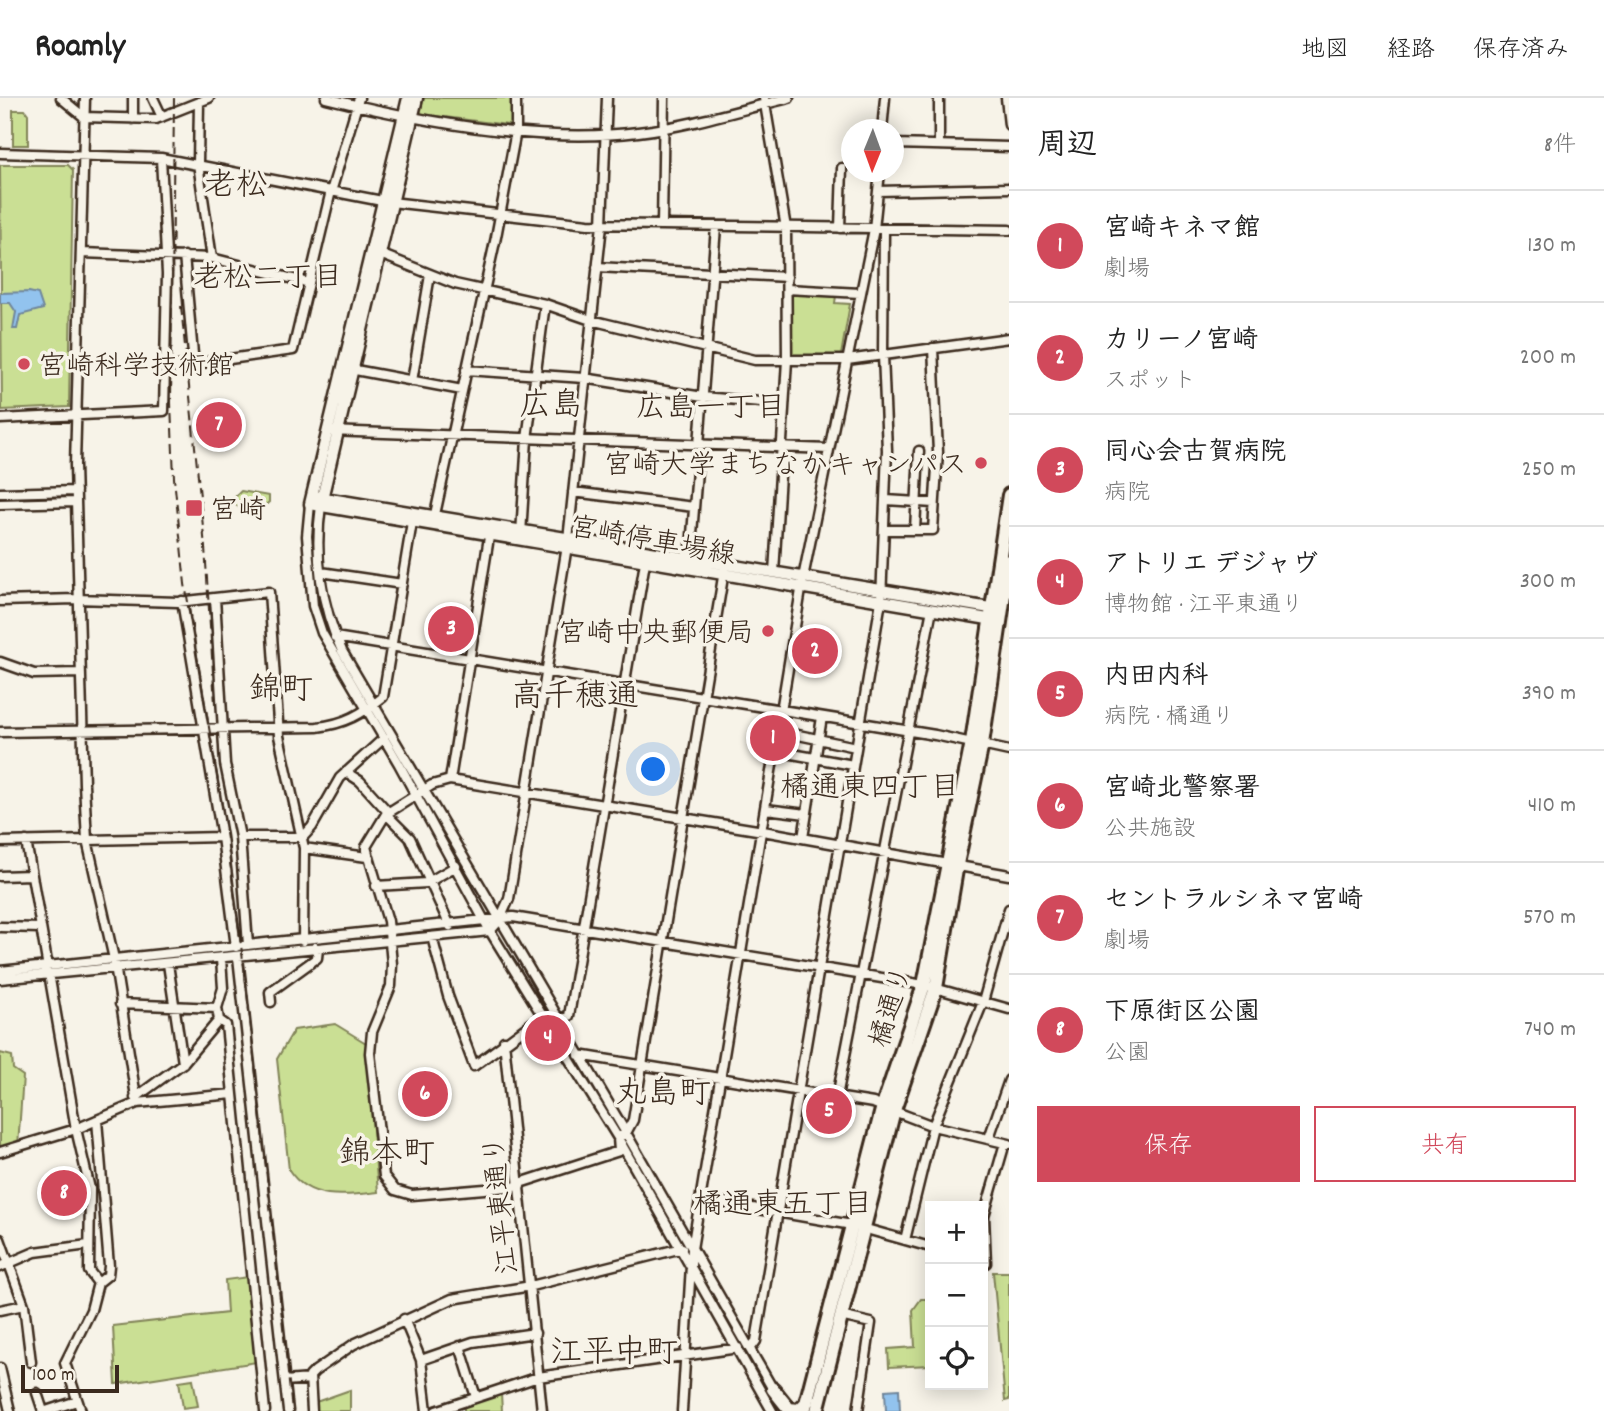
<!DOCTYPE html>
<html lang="ja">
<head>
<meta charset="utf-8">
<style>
  :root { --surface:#fff; --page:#f2f2f2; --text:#222; --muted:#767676; --line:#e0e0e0; --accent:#d1495b }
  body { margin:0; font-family:Dekko,"Klee One",sans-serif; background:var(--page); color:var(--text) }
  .controls { position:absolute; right:21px; bottom:21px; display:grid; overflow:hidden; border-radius:0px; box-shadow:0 4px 18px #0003 }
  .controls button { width:63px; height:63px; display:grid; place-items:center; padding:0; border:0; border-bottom:2px solid var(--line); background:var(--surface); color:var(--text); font:35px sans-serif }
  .compass { position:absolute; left:841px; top:21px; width:63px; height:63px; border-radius:50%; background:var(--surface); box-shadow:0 4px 18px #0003; rotate:181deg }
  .scale { position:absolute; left:21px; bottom:18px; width:98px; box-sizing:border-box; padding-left:7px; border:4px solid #3b2a1e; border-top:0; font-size:19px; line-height:24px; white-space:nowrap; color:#3b2a1e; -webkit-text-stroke:5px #f7f3e8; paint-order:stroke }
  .you { position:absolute; left:654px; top:672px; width:24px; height:24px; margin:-18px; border:5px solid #fff; border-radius:50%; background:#1a73e8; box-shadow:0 0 0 10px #1a73e833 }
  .badge { display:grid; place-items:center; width:46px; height:46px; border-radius:50%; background:var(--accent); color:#fff; font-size:23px; font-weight:700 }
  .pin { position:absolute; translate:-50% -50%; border:4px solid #fff; box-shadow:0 2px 7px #0006 }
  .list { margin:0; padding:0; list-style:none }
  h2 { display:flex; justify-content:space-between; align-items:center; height:91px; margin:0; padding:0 28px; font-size:30px }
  h2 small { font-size:23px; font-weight:400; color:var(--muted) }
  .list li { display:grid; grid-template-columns:46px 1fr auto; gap:21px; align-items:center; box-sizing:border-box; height:112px; padding:0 28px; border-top:2px solid var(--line) }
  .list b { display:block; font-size:26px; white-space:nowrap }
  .list p { margin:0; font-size:23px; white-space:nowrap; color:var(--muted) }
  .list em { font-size:23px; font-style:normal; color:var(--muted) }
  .actions { display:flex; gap:14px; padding:21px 28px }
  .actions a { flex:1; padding:16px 0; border:2px solid var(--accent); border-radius:0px; text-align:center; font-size:24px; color:var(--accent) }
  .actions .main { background:var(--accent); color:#fff }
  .icon { flex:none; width:38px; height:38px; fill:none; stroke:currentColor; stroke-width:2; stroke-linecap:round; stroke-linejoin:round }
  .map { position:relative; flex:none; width:1009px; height:1313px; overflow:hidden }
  header { display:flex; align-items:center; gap:42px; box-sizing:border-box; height:98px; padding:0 35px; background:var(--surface); border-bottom:2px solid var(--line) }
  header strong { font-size:33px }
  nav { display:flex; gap:38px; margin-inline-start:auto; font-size:24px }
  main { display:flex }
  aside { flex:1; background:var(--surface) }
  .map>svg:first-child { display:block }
  .green { fill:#cadf94; stroke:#828459; stroke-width:2 }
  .water { fill:#92c3ee; stroke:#6f869b; stroke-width:2 }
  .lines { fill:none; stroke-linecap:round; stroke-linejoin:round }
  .minor-casing { stroke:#3b2a1e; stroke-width:13 }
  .major-casing { stroke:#3b2a1e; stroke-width:15 }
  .highway-casing { stroke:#3b2a1e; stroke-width:18 }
  .minor { stroke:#f7f3e8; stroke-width:8 }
  .major { stroke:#f7f3e8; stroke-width:10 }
  .highway { stroke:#f7f3e8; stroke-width:12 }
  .rail { stroke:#3b2a1e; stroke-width:2; stroke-dasharray:10 5; stroke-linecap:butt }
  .poi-dot { fill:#d1495b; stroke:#f7f3e8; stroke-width:2.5 }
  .labels { text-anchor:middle; stroke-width:7; stroke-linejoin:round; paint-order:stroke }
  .poi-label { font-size:28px; fill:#3b2a1e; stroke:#f7f3e8; text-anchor:start }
  .street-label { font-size:28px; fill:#3b2a1e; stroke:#f7f3e8 }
  .neighbourhood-label { font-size:30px; fill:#3b2a1e; stroke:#f7f3e8 }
  .quarter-label { font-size:32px; fill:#3b2a1e; stroke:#f7f3e8 }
</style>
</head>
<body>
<header>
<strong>Roamly</strong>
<nav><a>地図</a><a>経路</a><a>保存済み</a></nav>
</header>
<main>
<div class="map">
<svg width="1009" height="1313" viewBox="0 0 1009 1313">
  <rect width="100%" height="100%" fill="#f7f3e8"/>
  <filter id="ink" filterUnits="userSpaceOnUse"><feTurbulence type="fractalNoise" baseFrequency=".0143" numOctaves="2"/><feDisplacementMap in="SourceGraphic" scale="14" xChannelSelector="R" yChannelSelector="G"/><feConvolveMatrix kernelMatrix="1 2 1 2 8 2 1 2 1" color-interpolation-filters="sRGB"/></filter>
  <g filter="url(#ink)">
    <path class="green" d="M424,0H515V22L508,27L420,16Z
      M13,12H25L28,16V47H13Z
      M0,67H68L73,72L69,309L2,312Z
      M792,195L836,198L835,205L850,206L841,257L792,260Z
      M241,393L269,398V404L261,411L242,412L235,406V399Z
      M335,926L366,945L378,1094C345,1098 309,1103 289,1072L277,961L294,932Z
      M0,955L12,958L13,971L23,978L18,1048L0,1053Z
      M82,1077L86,1102L47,1110L41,1094Z
      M993,1174H1009V1302L1005,1303Z
      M248,1179L257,1264L116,1286L113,1228L227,1215L225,1182Z
      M921,1201H930V1267L889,1269L888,1251L915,1249L913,1212Z
      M193,1281L198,1308L183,1310L179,1283Z
      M350,1292V1313H317L316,1304Z
      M501,1295L502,1313H464V1306Z"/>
    <path class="water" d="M29,194L38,196L43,211L20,217L17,231H13L16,214L10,205H0V195Z
      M899,1291L900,1313H886L885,1292Z"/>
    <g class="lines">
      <defs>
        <path id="minor" d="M61,0L84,19L156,21L209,0
          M85,0L75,367L84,686L87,742L114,861L137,1005
          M133,0V21
          M153,0L162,19
          M326,0C418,23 542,46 638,34C690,28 739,12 789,0
          M764,0L786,130L787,262L774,475
          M1006,0L1009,27
          M199,4L198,66L212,160
          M882,32L885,0
          M894,46L1009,49
          M939,47V0
          M0,55L161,60L382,103L588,126L1009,132
          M878,93L1009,90
          M662,127L664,0
          M840,130L842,70
          M375,154L455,186L545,206L591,222L755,262H847L1009,240
          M82,155L212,160L309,185
          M184,158L194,267
          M597,169L787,179
          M787,191L860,195
          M166,270L293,252L330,97L359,0
          M350,271L462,292
          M466,272L584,280L703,299L784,306
          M412,283L430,177
          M0,321L164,313L167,176L161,60
          M328,333L829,351
          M573,394L694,409
          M0,395L76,393
          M886,402L934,405
          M0,406L76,404
          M310,406L307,438L313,508L322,535L399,666L490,833L618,1040L772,1313
          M321,407C314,457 321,508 342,553L626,1035L775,1295
          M434,421L496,139L516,33V0
          M885,432H933L938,354L933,250
          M915,432L919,353
          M521,436L527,341L545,206
          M690,462L716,129
          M321,474L402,486
          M215,500L225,666L240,739L248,847
          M0,503L76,501L178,504L269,494L279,638L304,750L303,843
          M182,503L222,739L236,849
          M335,539L935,637L1009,653
          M0,564L34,576L79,575
          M779,633L856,649
          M0,634L317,629C345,626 362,616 383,599L413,418
          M776,653L853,667
          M346,674L360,683L389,715
          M450,682L490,433
          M766,711L806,716
          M386,716L410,740L450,828
          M240,739H303L312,729L340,680L384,640
          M803,740L822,619
          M26,743L76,1031L90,1091L89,1173L98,1185
          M0,744L222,739
          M304,750L367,759
          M0,778L31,777
          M376,788L427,785L456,768
          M0,829L40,830
          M432,839L448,898L474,968L543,917L565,920L569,918L646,458
          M238,859L288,1313
          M221,861L223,890L217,910L219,922L226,927L265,1313
          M168,866L183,965
          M0,873L513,819L924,887L1009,911
          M0,881L490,833L499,823L509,801L568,442L602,127L607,0
          M271,904L270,894L317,860L318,851L315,849
          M120,906L217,910
          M504,943L542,1313
          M579,957L873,1005L933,1028L1009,1046
          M837,999L932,511
          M135,1000L183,965L219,922
          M989,1040L1009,982
          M0,1054L76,1031L137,1005L233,996
          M520,1085L619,1053L618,1040L626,1035L633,1022L724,473
          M520,1088L412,1097L395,1092L384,1078L370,955L372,934L391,888L392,866L388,823L366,749L386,716L432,687L450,682L763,733L1009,777
          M700,1101L852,1127L930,1149
          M0,1141L24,1207L31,1264
          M905,1142L933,1028L983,904L1009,811
          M983,1164L986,1165L984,1118L1005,1045
          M0,1169L35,1154L88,1147
          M0,1212L24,1207
          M840,1218L871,1225L858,1313
          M404,1221L421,1262L427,1313
          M460,1248L476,1299
          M750,1251L756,1243L881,503L887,352L883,257L884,132
          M421,1262L473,1244L535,1235
          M0,1270L10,1313
          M285,1283L310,1281
          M37,1295L43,1313
          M46,1313L77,1303
          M81,1313L65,1265L91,1212L98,1185L108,1177L109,1168L97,1022
          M312,1313L310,1278L315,1273L354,1246L452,1201L531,1188L682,1150
          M436,1313L538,1279L738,1250
          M682,1313L692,1151L803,480L874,131L880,74"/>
        <path id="major" d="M408,0L310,406L988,521
          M312,398L990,510
          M321,405L417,0"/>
        <path id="highway" d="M773,1291L789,1311L799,1312L807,1304
          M804,1313L883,1008L924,887L972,644L1009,397
          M817,1313L894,1012L936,890L957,766L982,646L1009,463"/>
      </defs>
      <use href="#minor" class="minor-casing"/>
      <use href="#major" class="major-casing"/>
      <use href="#highway" class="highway-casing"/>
      <use href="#minor" class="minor"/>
      <use href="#major" class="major"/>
      <use href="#highway" class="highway"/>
      <path class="rail" d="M174,0L171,305L174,380L185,486L224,719L246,885L292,1313
        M181,208L205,449L215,606"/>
    </g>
  </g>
  <g class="poi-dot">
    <circle cx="24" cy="266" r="7"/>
    <circle cx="981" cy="365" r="7"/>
    <rect x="185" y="401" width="18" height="18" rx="3.5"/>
    <circle cx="768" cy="533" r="7"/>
  </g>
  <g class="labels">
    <g class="poi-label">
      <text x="38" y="276">宮崎科学技術館</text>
      <text x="967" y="375" text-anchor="end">宮崎大学まちなかキャンパス</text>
      <text x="210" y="420">宮崎</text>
      <text x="754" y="543" text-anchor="end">宮崎中央郵便局</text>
    </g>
    <g class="street-label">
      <text transform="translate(653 441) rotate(10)" y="10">宮崎停車場線</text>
      <text transform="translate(889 908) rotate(-73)" y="10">橘通り</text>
      <text transform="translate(499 1107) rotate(-96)" y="10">江平東通り</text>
    </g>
    <g class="neighbourhood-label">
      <text x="268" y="188">老松二丁目</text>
      <text x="711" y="318">広島一丁目</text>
      <text x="870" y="698">橘通東四丁目</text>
      <text x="783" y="1115">橘通東五丁目</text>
    </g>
    <g class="quarter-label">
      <text x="236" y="96">老松</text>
      <text x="551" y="316">広島</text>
      <text x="281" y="600">錦町</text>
      <text x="575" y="607">高千穂通</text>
      <text x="663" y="1004">丸島町</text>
      <text x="387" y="1064">錦本町</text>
      <text x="614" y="1263">江平中町</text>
    </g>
  </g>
</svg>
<div class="controls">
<button>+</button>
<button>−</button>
<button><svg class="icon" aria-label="locate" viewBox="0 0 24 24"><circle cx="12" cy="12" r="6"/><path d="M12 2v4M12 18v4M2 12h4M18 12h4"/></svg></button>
</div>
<svg class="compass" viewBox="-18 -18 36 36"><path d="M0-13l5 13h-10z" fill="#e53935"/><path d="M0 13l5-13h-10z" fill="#767676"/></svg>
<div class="scale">100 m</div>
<div class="you"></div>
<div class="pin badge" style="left:773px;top:640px">1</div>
<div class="pin badge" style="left:815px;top:553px">2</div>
<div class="pin badge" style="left:451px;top:531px">3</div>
<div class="pin badge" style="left:548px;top:940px">4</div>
<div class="pin badge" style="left:829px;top:1013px">5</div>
<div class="pin badge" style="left:425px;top:996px">6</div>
<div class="pin badge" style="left:219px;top:327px">7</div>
<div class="pin badge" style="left:64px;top:1095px">8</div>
</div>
<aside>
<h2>周辺<small>8件</small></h2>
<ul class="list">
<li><span class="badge">1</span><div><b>宮崎キネマ館</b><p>劇場</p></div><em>130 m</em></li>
<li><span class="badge">2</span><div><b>カリーノ宮崎</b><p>スポット</p></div><em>200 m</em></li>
<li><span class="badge">3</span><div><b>同心会古賀病院</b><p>病院</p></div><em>250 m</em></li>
<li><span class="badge">4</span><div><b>アトリエ デジャヴ</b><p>博物館 · 江平東通り</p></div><em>300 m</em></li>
<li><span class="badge">5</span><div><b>内田内科</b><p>病院 · 橘通り</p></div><em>390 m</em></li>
<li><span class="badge">6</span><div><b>宮崎北警察署</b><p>公共施設</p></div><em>410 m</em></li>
<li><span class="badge">7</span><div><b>セントラルシネマ宮崎</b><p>劇場</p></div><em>570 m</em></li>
<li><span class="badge">8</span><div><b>下原街区公園</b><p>公園</p></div><em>740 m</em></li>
</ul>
<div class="actions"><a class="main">保存</a><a>共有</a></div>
</aside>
</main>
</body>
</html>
